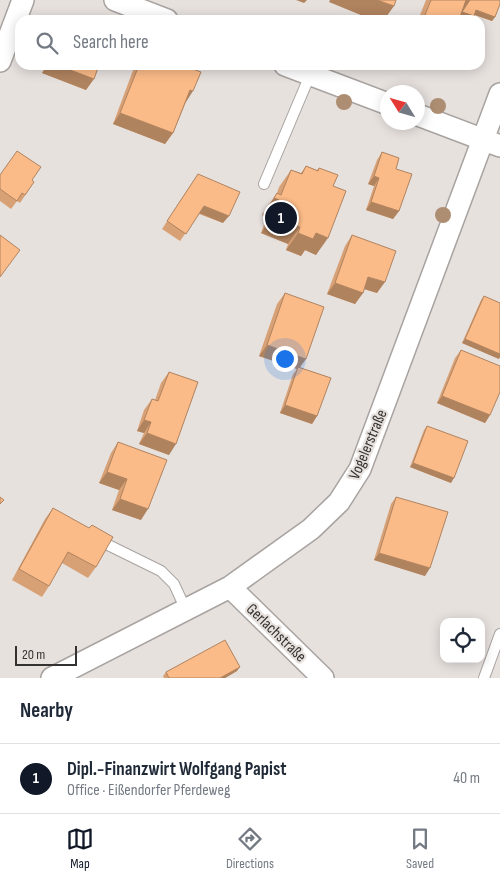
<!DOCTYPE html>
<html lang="en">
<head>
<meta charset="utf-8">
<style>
  :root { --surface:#fff; --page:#f6f6f7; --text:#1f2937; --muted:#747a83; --line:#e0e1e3; --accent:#111827 }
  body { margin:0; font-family:"Sofia Sans Condensed",sans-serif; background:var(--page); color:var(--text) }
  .controls { position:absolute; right:15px; bottom:15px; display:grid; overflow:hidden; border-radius:10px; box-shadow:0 2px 12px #0003 }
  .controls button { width:45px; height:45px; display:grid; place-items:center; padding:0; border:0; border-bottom:1px solid var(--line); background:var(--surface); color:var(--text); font:25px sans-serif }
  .compass { position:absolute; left:380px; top:85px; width:45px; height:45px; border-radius:50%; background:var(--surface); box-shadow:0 2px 12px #0003; rotate:307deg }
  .scale { position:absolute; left:15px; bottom:12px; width:62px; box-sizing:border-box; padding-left:5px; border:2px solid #343230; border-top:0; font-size:14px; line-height:18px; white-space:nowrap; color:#343230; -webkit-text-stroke:4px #e7e1de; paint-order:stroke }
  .you { position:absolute; left:284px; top:358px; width:18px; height:18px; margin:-12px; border:4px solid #fff; border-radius:50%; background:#1a73e8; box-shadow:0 0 0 8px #1a73e833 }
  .badge { display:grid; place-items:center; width:32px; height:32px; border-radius:50%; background:var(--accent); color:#fff; font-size:16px; font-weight:700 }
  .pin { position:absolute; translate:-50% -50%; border:2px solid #fff; box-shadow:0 1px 5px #0006 }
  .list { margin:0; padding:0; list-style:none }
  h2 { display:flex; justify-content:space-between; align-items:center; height:65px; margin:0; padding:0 20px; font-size:21px }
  h2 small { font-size:16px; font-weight:400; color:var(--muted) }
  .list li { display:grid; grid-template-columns:32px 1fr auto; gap:15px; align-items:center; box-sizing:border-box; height:70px; padding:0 20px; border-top:1px solid var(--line) }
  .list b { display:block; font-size:19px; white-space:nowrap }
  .list p { margin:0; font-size:16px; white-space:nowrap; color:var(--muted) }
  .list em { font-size:16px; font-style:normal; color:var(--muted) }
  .icon { flex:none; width:28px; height:28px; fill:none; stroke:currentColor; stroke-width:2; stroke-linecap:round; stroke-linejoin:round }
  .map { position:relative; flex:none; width:500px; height:678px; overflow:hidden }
  .search { position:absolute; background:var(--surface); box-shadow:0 2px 12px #0003; left:15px; right:15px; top:15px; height:55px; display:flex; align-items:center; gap:12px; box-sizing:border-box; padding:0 18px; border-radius:15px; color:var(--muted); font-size:19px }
  .sheet { height:135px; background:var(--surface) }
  nav { display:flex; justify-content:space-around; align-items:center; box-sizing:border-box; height:70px; border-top:1px solid var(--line); background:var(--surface); font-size:14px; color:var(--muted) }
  nav a { display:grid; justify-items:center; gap:2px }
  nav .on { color:var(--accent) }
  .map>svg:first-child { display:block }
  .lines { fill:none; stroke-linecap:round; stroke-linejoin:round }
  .lane-casing { stroke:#a8a3a0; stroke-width:12 }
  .street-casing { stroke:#a8a3a0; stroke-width:24 }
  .lane { stroke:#fff; stroke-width:10 }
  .street { stroke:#fff; stroke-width:21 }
  .tree { fill:#ad8e72 }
  .wall { fill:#d8a175 }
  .shaded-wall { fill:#b0835f }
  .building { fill:#fbbb88; stroke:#b0835f }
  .labels { text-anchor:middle; stroke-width:4.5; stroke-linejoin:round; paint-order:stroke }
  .street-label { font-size:16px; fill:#343230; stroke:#e7e1de }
</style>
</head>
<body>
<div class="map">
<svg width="500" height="678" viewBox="0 0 500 678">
  <rect width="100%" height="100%" fill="#e7e1de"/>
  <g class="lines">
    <defs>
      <path id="lane" d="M264,184L310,75
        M96,539L161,571L174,584L186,610
        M484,678L500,634"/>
      <path id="street" d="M115,0L167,20
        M0,61L23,0
        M285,65L388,104
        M418,115L500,146
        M230,587L323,678
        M52,678L230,587L311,529L339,502L360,469L500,94"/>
    </defs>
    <use href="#lane" class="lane-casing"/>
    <use href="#street" class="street-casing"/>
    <use href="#lane" class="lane"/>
    <use href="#street" class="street"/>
  </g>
  <g class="tree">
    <circle cx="344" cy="102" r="8"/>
    <circle cx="438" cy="106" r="8"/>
    <circle cx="443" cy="215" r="8"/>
  </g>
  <path class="wall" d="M426,0H500L495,17L492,21L474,15L471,20L460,16L459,20H418Z
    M46,65H99L86,90L42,73Z
    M135,65H182L186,102L173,133L165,144L113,124Z
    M382,152L396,169L399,211L393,219L366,210L374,186L368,184L377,160Z
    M306,166L317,170L319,168L333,186L316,255L305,250L301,256L286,250L288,244L261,233L267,217L262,215L265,210L277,193L279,187L291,170L301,173Z
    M198,174L223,223L199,214L180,241L162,229Z
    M0,175L32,180L34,182L20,203L17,201L11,209L0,201Z
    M352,235L377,293L364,289L363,293L355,304L327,294L345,246Z
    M285,293L300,367L317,416L312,424L280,413L293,374L297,369L259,356L277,304Z
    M484,296L499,359L462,343L481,300Z
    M461,350L490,415L485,423L437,403L455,358Z
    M169,372V455L139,444L144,433L137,431L144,410L152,399L155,400L161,383Z
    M427,426L451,483L410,467L424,430Z
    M118,442L141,520L112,510L119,490L99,483L111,453Z
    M396,497L425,576L374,560L391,504Z
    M53,508L96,567L88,578L62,563L49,586L42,597L12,580L45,519Z
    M237,671L225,678H164L163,676L166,672Z"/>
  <path class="shaded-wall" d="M296,0H307L304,3Z
    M330,0H377L394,6L384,20H373L329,2Z
    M466,0H470L474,16L471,20L456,14Z
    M476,10L495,17L492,21L473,14Z
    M48,65H57L94,79L86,90L42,73Z
    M190,90L193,91L186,102L182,101Z
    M120,113L173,133L165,144L113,124Z
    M374,176L379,178L374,186L368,184Z
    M274,198L279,200L267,217L262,215Z
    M371,202L399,211L393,219L366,210Z
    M204,206L229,216L223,223L199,213Z
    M273,216L300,227L288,244L261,233Z
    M298,233H316L328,238L316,255L305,250L301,256L286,250Z
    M368,277L385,282L377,293L361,288Z
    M335,283L363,293L355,304L327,294Z
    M465,339L500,354V357L499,359L462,343Z
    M267,345L306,359L298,370V367L297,369L259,356Z
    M442,396L490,415L485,423L437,403Z
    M285,405L317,416L312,424L280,413Z
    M144,420L151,422L144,433L137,431Z
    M147,433L176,444L169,455L139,444Z
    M413,463L454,478L451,483L410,467Z
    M107,472L127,479L119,490L99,483Z
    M120,499L148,509L141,520L112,510Z
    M379,553L430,568L425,576L374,560Z
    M240,667L237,671L225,678H220Z"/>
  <path class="building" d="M377,0H396L394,6Z
    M431,0H466L459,20H423Z
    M470,0H500V4L495,17L476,10L474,16L462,12Z
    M57,65H99L94,79Z
    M139,65H182L201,72L193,91L190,90L173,133L120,113Z
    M17,151L41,167L32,180L34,182L25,195L22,193L17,201L0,189V175Z
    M382,152L399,158L396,169L412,174L399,211L371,202L379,178L374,176Z
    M306,166L318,171L319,168L338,175L333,186L346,191L328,238L316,233L313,239L298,233L300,227L273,216L279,200L274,198L277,193L281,195L291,170L302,174Z
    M198,174L240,192L229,216L204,206L186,234L167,221Z
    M0,235L20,250L0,277Z
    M352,235L396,251L385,282L368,277L363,293L335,283Z
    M285,293L324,307L306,359L267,345Z
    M484,296L500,303V354L465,339Z
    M461,350L500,366V392L490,415L442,396Z
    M298,367L331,378L317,416L285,405Z
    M169,372L198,382L176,444L147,433L151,422L144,420L152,399L158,401Z
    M427,426L468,441L454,478L413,463Z
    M118,442L167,460L148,509L120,499L127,479L107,472Z
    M0,497L4,500L0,504Z
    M396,497L448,512L430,568L379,553Z
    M53,508L89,528L92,525L113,537L96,567L68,552L49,586L19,569Z
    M225,640L240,667L220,678H169L166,672Z"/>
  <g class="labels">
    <g class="street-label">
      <text transform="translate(367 444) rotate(-67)" y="6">Vogelerstraße</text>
      <text transform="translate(277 632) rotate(44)" y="6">Gerlachstraße</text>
    </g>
  </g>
</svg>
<div class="controls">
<button><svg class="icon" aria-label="locate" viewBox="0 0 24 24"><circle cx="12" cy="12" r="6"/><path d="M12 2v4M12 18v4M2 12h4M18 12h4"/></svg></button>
</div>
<svg class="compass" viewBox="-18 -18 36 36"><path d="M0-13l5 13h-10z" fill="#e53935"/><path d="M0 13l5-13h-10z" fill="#747a83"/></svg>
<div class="scale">20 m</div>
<div class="you"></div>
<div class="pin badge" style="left:281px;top:218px">1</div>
<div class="search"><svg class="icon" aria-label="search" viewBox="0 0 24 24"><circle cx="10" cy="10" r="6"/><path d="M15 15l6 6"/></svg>Search here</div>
</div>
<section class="sheet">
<h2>Nearby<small></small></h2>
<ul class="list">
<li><span class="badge">1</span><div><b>Dipl.-Finanzwirt Wolfgang Papist</b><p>Office · Eißendorfer Pferdeweg</p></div><em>40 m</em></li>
</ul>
</section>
<nav>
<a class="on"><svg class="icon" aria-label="map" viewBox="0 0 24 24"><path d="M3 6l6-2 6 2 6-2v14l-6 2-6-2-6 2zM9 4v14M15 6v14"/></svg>Map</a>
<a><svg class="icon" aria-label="directions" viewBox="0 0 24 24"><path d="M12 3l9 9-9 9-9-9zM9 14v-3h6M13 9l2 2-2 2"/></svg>Directions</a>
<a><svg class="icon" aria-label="saved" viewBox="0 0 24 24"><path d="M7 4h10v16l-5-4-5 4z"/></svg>Saved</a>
</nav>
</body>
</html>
